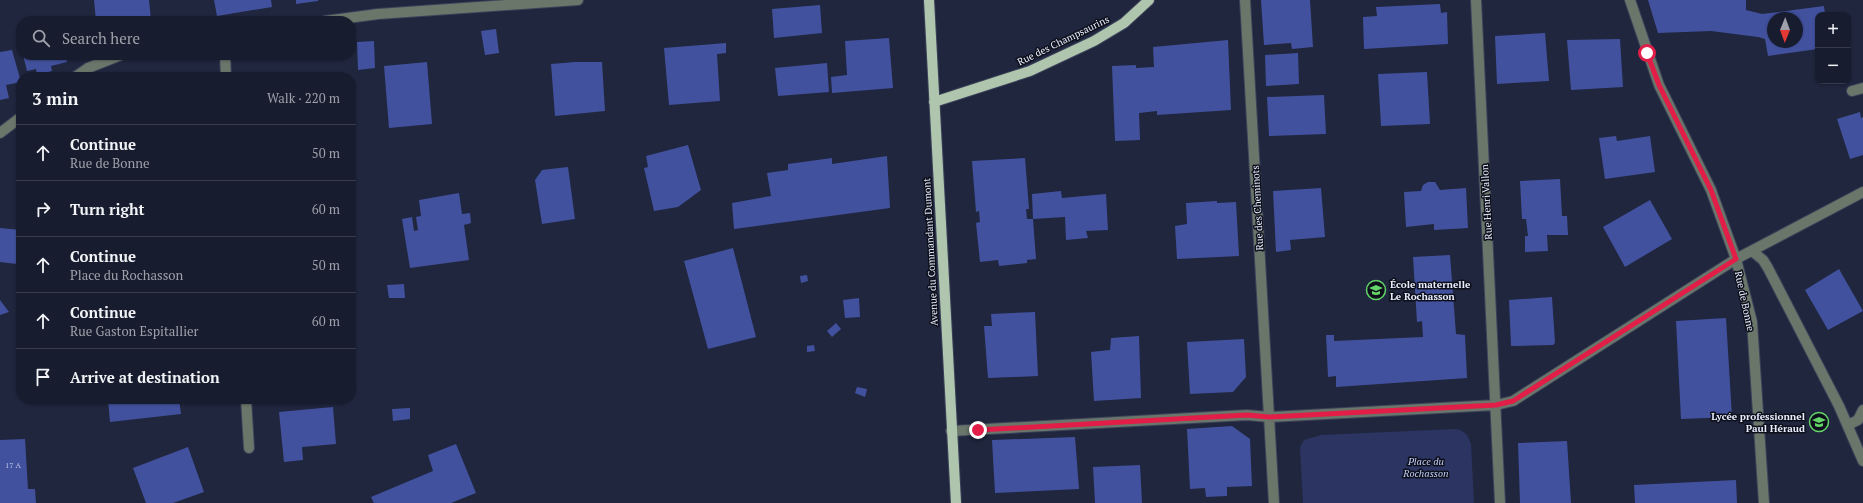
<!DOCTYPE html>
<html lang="en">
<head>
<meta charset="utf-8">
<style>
  :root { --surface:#171c2e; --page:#24293a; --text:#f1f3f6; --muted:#9ea1aa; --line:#363a4a }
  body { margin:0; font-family:"PT Serif",serif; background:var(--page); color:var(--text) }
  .controls { position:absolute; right:12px; top:12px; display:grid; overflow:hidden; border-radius:8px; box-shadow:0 1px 3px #0004 }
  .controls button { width:36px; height:36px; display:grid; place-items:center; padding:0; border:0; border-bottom:1px solid var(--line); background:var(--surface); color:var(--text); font:20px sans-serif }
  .compass { position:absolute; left:1767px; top:12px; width:36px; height:36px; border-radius:50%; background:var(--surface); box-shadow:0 1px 3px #0004; rotate:181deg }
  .stop { position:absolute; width:12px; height:12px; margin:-9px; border:3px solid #e11d48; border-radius:50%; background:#fff }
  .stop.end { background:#e11d48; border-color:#fff; box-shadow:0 1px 4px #0008 }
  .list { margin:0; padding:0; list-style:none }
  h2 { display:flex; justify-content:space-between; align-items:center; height:52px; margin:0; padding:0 16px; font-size:17px }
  h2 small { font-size:13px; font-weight:400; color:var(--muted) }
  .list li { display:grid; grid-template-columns:26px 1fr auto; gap:12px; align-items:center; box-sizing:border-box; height:56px; padding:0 16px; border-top:1px solid var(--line) }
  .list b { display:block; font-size:15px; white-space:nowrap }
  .list p { margin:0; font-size:13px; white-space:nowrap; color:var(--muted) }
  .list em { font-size:13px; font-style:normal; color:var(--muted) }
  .icon { flex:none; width:22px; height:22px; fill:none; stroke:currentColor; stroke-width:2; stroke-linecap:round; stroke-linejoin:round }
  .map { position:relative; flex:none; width:1863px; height:503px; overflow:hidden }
  .search { position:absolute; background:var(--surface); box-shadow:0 1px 3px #0004; left:16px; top:16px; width:340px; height:44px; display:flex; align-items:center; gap:10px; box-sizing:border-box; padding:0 14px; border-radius:16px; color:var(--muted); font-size:15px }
  .panel { position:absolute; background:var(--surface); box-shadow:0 1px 3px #0004; left:16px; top:72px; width:340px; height:332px; border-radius:16px }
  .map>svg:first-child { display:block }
  .green { fill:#2c3562 }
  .building { fill:#42519e; fill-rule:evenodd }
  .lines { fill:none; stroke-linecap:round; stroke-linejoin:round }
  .minor-casing { stroke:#3b4259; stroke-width:12 }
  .major-casing { stroke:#3b4259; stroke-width:12 }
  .minor { stroke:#6b766b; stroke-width:10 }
  .major { stroke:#afc5ae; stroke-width:10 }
  .route { stroke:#e11d48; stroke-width:5 }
  .labels { text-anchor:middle; stroke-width:3; stroke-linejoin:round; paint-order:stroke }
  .number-label { font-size:8px; fill:#bfc7e7 }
  .street-label { font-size:10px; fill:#e9eeff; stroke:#0d0f1a }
  .poi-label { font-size:10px; font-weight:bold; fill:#e9eeff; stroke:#0d0f1a; text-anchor:start }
  .park-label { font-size:10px; font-style:italic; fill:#c1cef9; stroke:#0d0f1a }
</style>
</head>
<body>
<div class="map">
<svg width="1863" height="503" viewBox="0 0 1863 503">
  <rect width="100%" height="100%" fill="#1f263e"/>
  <path class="green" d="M1455,429C1464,430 1468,435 1471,444L1474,503H1303L1300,447L1304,440L1321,435Z"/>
  <path class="building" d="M94,0H149L151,20L96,21Z
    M214,0H271L272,7L217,16Z
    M296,0H318V1L296,4Z
    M1261,0H1310L1313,47L1292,49L1291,43L1264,45Z
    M1648,0H1746V10L1762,14L1824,6L1825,15H1818V49L1768,56L1765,39L1758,37L1711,31L1658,33ZM1773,18H1797V42H1773Z
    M1440,4L1441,13L1447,12L1448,44L1364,49L1363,17L1377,16L1376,7Z
    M820,5L822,33L774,38L772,9Z
    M496,29L499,53L485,55L481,31Z
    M1545,33L1549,81L1497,84L1495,36Z
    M889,38L893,88L832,93L831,77L847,75L845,41Z
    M1620,39L1623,87L1571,90L1567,40Z
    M1228,40L1231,110L1157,115V111L1139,113L1140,140L1115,141L1112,66L1136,65V68L1154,67L1153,47Z
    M374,41L375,68L358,70L357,42Z
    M726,43V53L717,54L720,101L669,105L664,48Z
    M12,50L21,82L6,85L9,98L0,100V52Z
    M1298,53L1299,84L1266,86L1265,55Z
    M23,55H66L67,62L51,66L52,71L37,75L36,69L27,71Z
    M427,62L432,124L389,128L384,66Z
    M575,62H602L605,111L555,116L551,64Z
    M827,63L829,92L778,96L775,68Z
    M1427,72L1430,124L1381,126L1378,74Z
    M1324,95L1326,134L1269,136L1267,97Z
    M1860,112L1861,118L1863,117V155L1850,159L1837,119Z
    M1616,136L1617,141L1650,136L1655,172L1605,179L1599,138Z
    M688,145L701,190L678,207L654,211L644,168L648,167L646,156Z
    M887,156L890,208L734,229L732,203L771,196L767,173L788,170V164L832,158V164Z
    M1025,158L1029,209H1026L1027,219H1033L1036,259L1027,260V263L999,266L998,260L980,262L976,223L980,222L979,211L976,212L972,161Z
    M568,167L575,219L542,224L535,180L542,170Z
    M1560,179L1562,216H1567L1568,235H1547L1548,251L1525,252V236H1528L1526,219H1522L1520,181Z
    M1428,182H1435L1440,190L1466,188L1468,228L1434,230V224L1406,227L1404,192L1421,191L1423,185Z
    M1321,188L1325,237L1290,240L1291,250L1276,252L1273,191Z
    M1061,191L1062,198L1106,194L1108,230L1086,231L1088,238L1066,240L1065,217L1033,219L1032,194Z
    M459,193L462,214L470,213L471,223L464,225L469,260L410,268L402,219L412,217L414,231L418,230L416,217L421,216L419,200Z
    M1650,200L1672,239L1625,267L1603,227Z
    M1217,201V203L1236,202L1239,256L1177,259L1175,226L1187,224L1186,203Z
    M0,228L21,230V279H16L17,264L0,262Z
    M733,248L756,337L708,349L684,261Z
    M1450,255L1456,334L1465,335L1467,378L1336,387V376L1328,377L1326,335H1334V341L1423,337L1422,321L1417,322L1413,257Z
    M1839,269L1863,311L1828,330L1805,290Z
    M807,275L808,281L801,283L800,276Z
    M404,284L405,298H389L387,285Z
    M1552,297L1555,343L1553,345L1511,346L1509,300Z
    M859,298L860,317L845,318L843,300Z
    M0,300L9,312L0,315Z
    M1035,312L1038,376L988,378L984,326H992L991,314Z
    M1726,318L1732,417L1681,419L1676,321Z
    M836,323L841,329L832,337L827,331Z
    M351,325H352L354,359H351Z
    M1139,336L1141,398L1094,401L1091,352L1110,350L1111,338Z
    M1244,339L1246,377L1233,392L1190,394L1187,342Z
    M814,345L815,351L807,352V346Z
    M857,387L867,389L865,397L855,393Z
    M108,399H179L181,414L110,422Z
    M333,407L336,444L302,447L303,460L284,462L279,412Z
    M410,408V419L393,421L392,409Z
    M1232,426L1250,439L1252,486L1227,487V496L1206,497L1205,488L1190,489L1187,429Z
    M1075,437L1079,489L995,493L992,440Z
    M25,439L28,489H35L36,503H0V440Z
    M1567,441L1571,503H1520L1518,443Z
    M456,444L476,493L451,503H374L371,497L433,471L428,455Z
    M188,447L204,492L173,503H146L133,468Z
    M1140,465L1142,503H1095L1093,467Z
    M1736,480L1737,503H1635L1634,485Z"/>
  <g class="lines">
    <defs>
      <path id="minor" d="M1245,0L1274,503
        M1476,0L1500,503
        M1630,0L1659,85L1711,190L1736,259L1752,322L1764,503
        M325,21L378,14L578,0
        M225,55L226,77
        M75,77L88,68L121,55
        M1852,91L1863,88
        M0,133L21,117
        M1752,251L1763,260L1768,268L1839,406L1863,461
        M246,399L249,448
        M1848,425L1858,420L1863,410
        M951,431L1247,415L1269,417L1496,405L1513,401L1736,259L1863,192"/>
      <path id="major" d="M929,0L956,503
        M934,102L1030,71L1094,41L1124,23L1149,0"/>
    </defs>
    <use href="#minor" class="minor-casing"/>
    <use href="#major" class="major-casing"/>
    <use href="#minor" class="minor"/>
    <use href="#major" class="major"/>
  </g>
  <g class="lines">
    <path class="route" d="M978,430L1247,415L1269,417L1496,405L1513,401L1736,259L1711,190L1659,85L1647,53"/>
  </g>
  <defs>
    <symbol id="school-ring" viewBox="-11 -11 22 22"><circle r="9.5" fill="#0d0f1a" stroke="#64d468" stroke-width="1.5"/><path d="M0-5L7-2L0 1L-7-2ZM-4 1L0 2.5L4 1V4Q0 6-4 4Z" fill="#64d468"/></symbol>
  </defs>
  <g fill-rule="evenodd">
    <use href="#school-ring" x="1365" y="279" width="22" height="22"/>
    <use href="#school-ring" x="1808" y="411" width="22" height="22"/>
  </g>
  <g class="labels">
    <g class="number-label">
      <text x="13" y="468">17 A</text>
    </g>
    <g class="street-label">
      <text transform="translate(1063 40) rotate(-26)" y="4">Rue des Champsaurins</text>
      <text transform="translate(1486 202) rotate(-93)" y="4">Rue Henri Vallon</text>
      <text transform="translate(1257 208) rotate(-93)" y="4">Rue des Cheminots</text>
      <text transform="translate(930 252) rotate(-93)" y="4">Avenue du Commandant Dumont</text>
      <text transform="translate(1745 301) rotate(78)" y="4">Rue de Bonne</text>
    </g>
    <g class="poi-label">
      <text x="1390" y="288">École maternelle<tspan x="1390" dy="12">Le Rochasson</tspan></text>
      <text x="1805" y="420" text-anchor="end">Lycée professionnel<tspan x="1805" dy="12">Paul Héraud</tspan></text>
    </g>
    <g class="park-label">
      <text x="1426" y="465">Place du<tspan x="1426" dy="12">Rochasson</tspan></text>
    </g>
  </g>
</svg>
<div class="controls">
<button>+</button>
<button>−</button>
</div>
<svg class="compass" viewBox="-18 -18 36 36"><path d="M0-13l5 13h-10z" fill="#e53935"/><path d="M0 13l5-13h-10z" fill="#9ea1aa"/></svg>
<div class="stop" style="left:1647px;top:53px"></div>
<div class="stop end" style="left:978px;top:430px"></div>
<div class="search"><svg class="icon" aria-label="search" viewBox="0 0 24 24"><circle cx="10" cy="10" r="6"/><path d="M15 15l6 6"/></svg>Search here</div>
<section class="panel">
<h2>3 min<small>Walk · 220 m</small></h2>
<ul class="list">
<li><svg class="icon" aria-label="ahead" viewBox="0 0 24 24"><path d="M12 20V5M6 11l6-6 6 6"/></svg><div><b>Continue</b><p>Rue de Bonne</p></div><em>50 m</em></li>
<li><svg class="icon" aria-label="right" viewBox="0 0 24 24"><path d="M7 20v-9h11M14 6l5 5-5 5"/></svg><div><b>Turn right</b></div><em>60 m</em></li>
<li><svg class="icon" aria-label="ahead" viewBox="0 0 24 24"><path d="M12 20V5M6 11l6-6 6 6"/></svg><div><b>Continue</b><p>Place du Rochasson</p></div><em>50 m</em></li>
<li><svg class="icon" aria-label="ahead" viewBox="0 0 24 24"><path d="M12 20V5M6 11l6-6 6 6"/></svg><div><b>Continue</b><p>Rue Gaston Espitallier</p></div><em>60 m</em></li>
<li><svg class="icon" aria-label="arrive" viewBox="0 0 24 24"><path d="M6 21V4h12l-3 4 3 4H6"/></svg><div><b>Arrive at destination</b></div></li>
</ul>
</section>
</div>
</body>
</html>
